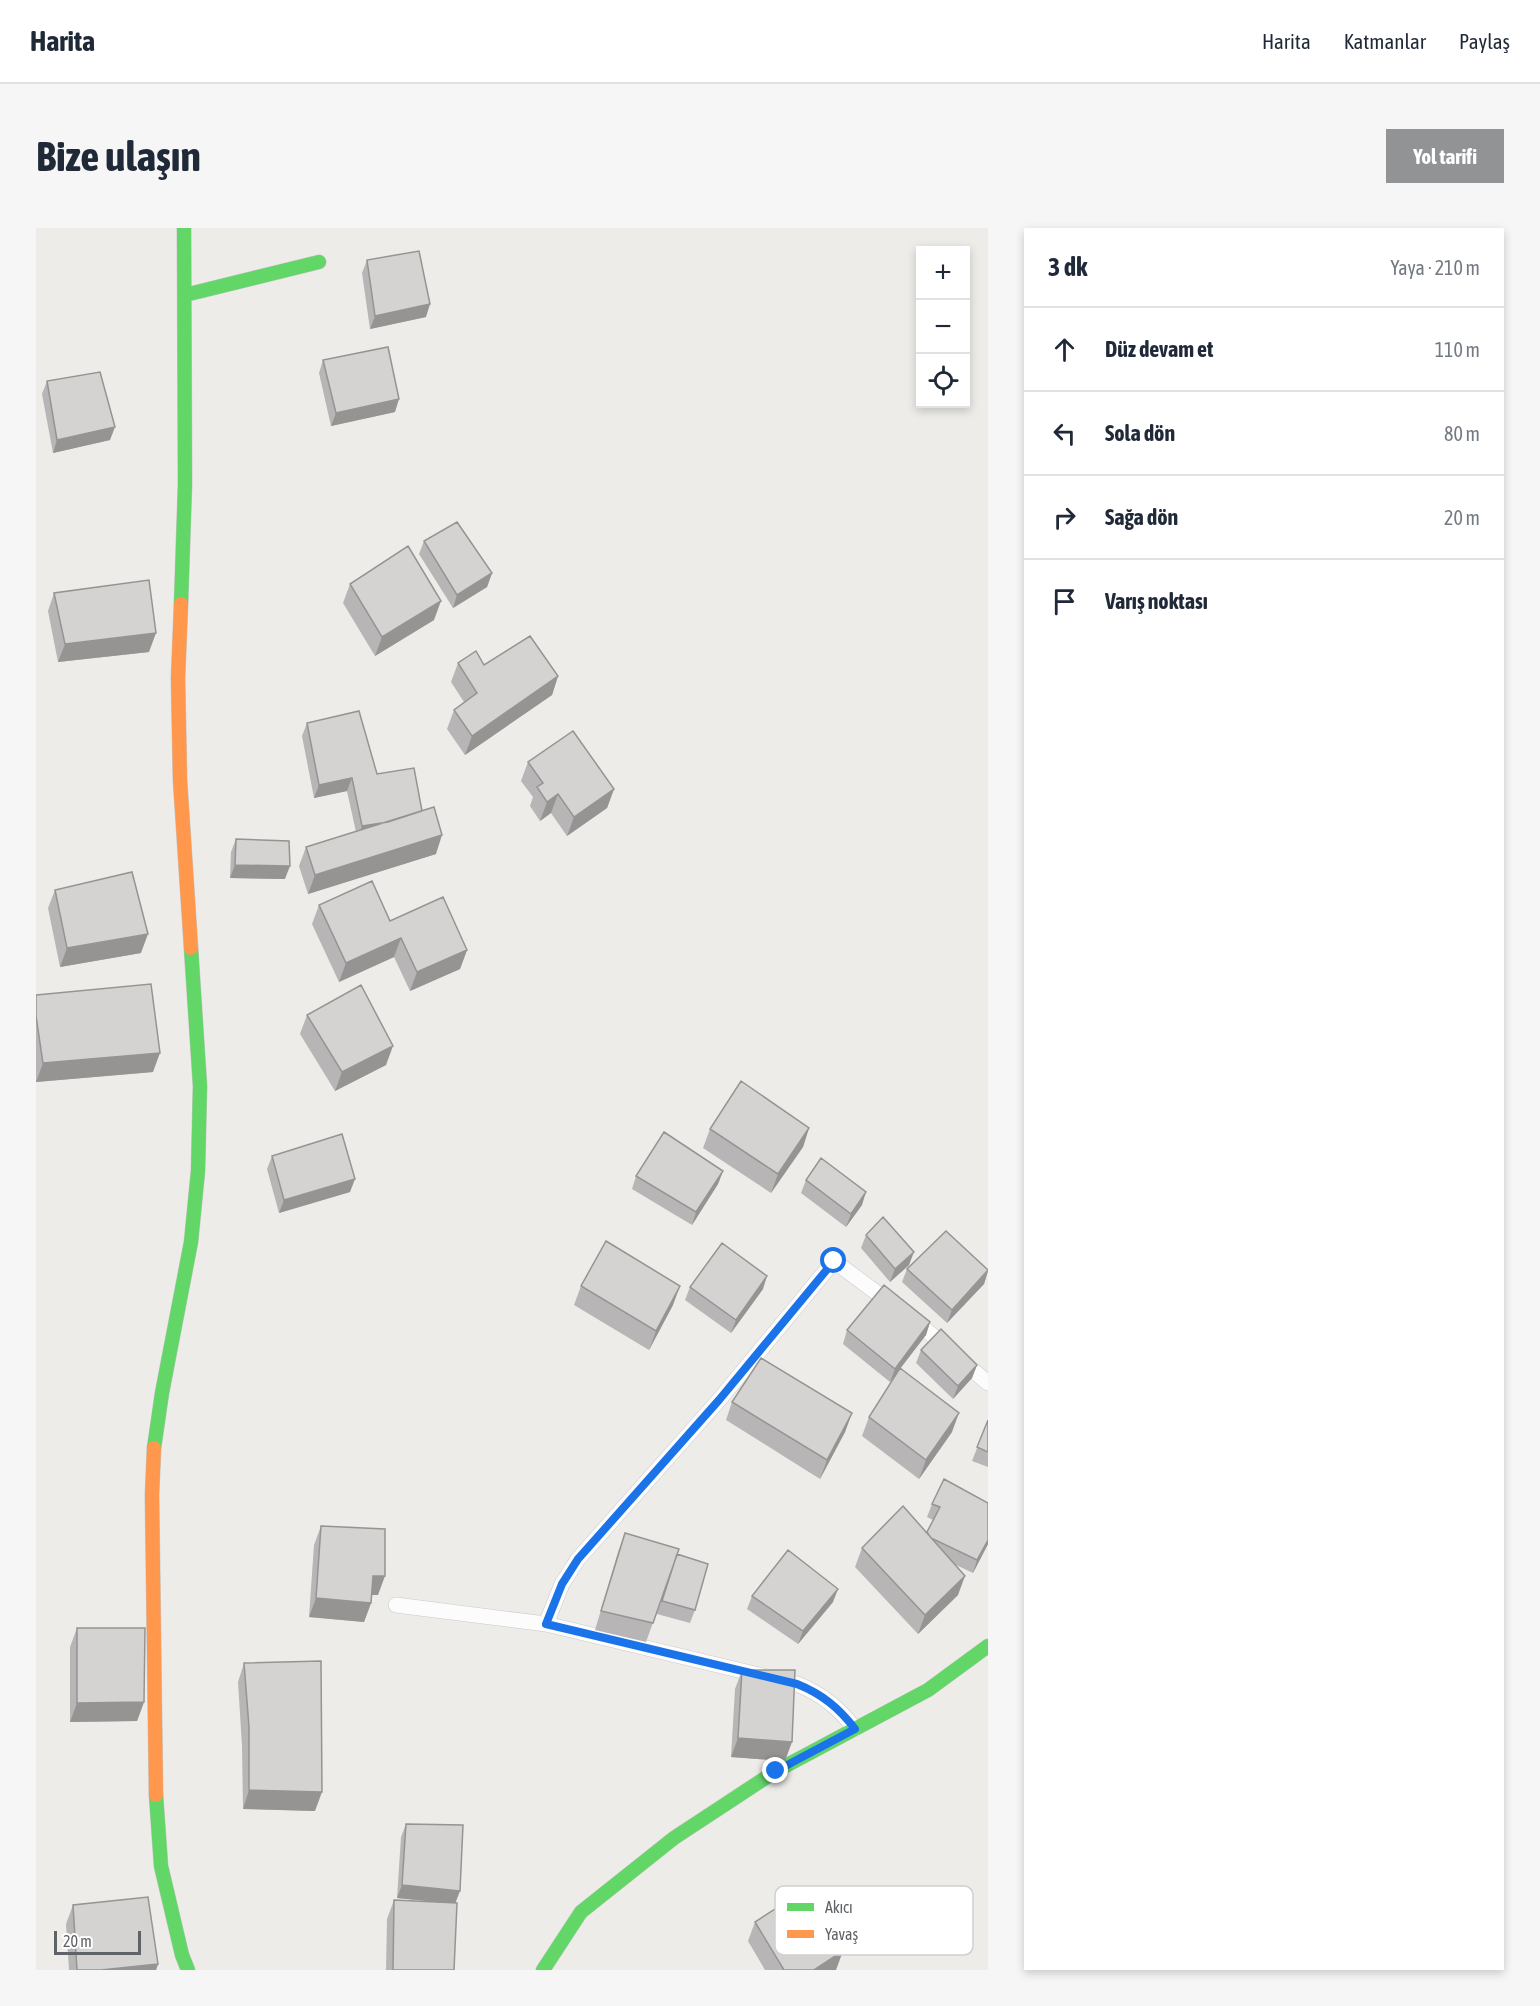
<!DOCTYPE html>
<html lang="tr">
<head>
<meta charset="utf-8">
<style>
  :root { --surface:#fff; --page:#f6f6f7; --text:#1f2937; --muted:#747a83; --line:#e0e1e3; --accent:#919394 }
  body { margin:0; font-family:"Asap Condensed",sans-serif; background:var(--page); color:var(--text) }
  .controls { position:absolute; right:18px; top:18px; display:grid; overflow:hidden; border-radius:0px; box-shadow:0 3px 9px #0003 }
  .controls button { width:54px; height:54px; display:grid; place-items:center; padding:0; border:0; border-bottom:2px solid var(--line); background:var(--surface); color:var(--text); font:30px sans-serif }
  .scale { position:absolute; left:18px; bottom:15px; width:87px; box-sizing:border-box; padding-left:6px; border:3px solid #5f6367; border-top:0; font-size:16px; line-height:21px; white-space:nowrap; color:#5f6367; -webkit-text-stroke:4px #fff; paint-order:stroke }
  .stop { position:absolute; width:18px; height:18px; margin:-14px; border:4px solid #1a73e8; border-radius:50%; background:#fff }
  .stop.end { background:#1a73e8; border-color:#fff; box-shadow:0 2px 6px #0008 }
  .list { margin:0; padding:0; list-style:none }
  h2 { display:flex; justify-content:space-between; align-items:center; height:78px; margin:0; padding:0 24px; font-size:26px }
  h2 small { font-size:20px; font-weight:400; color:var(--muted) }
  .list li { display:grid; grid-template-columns:39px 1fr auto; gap:18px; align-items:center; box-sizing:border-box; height:84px; padding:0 24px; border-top:2px solid var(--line) }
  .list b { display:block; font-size:22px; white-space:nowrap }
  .list em { font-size:20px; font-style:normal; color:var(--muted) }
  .icon { flex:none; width:33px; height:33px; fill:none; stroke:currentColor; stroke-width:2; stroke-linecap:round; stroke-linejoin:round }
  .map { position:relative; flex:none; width:952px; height:1742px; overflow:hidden; border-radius:0px }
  header { display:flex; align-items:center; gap:36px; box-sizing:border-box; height:84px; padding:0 30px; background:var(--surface); border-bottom:2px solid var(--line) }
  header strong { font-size:28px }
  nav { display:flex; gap:33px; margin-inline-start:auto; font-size:21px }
  .intro { display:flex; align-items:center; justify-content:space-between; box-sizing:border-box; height:144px; padding:0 36px }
  h1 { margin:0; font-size:42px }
  .button { padding:15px 27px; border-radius:0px; background:var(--accent); color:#fff; font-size:21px; font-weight:700 }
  main { display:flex; gap:36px; padding:0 36px }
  aside { flex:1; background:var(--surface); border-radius:0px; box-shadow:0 3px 9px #0003 }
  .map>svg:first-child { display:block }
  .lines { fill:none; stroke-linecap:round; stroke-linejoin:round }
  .lane-casing { stroke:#cacaca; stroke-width:16 }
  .fast-casing { stroke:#c8c9c9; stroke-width:15 }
  .slow-casing { stroke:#c8c9c9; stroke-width:15 }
  .lane { stroke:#fcfcfc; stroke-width:15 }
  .fast { stroke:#63d668; stroke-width:14 }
  .slow { stroke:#ff974d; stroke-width:14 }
  .wall { fill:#b7b5b5 }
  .shaded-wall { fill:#959493 }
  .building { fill:#d5d3d2; stroke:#959493; stroke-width:1.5 }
  .route { stroke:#1a73e8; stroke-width:8 }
  .key { fill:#fff; stroke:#cfd0d1; stroke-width:1.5 }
  .key-label { font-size:16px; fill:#5f6367 }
</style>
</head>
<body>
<header>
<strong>Harita</strong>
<nav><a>Harita</a><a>Katmanlar</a><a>Paylaş</a></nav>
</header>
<div class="intro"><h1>Bize ulaşın</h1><a class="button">Yol tarifi</a></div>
<main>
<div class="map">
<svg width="952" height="1742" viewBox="0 0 952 1742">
  <rect width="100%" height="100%" fill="#eeece9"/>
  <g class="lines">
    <defs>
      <path id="lane" d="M877,1091L952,1155
        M360,1377L510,1396L761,1456C786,1466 803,1480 819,1501
        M510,1396L526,1356L542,1331L683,1172L798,1033L857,1077"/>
      <path id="fast" d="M149,67L283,34
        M145,376L149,256L148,0
        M118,1220L126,1165L155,1014L162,943L164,858L155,720
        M120,1567L125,1638L146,1727L152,1742
        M507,1742L545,1684L638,1610L740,1543L892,1462L952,1418"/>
      <path id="slow" d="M145,376L142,450L144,552L155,720
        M118,1220L116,1267L120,1567"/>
    </defs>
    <use href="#lane" class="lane-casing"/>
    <use href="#fast" class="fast-casing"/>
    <use href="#slow" class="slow-casing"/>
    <use href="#lane" class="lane"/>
    <use href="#fast" class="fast"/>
    <use href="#slow" class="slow"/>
  </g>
  <path class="wall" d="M331,32L390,89L334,101L326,45Z
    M287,132L359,184L295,198L283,145Z
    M11,153L74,212L17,225L6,166Z
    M388,313L456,345L451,359L417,380L383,326Z
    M314,356L398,392L339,428L307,375Z
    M18,365L113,424L22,434L12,383Z
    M422,435L448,437L522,448L516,467L429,527L411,501L418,482L428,474L415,454Z
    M271,495L341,546L386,583L400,626L272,666L263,638L270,619L320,604L311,563L278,570L266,508Z
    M492,534L578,561L571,580L531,608L515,585L504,593L494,578L497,569L485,553Z
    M200,611L249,651L194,650L195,624Z
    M19,662L105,725L24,739L12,680Z
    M283,677L354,693L431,722L424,741L374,763L358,729L303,754L276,696Z
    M0,767L117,844L0,854Z
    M271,787L350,837L299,863L264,806Z
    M773,900L767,919L735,965L667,920L674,901Z
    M236,928L314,964L243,985L231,941Z
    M687,943L682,956L656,997L596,961L600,948Z
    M770,952L826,977L810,999L765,965Z
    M830,1007L873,1037L854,1054L825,1020Z
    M871,1041L952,1043L948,1056L911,1095L866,1054Z
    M545,1058L637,1077L613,1122L538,1077Z
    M654,1059L727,1061L695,1105L649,1072Z
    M894,1094L890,1107L864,1140L916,1204L883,1251L826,1208L833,1189L860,1146L854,1154L807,1116L811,1102Z
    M885,1122L941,1137L936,1150L917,1171L880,1135Z
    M696,1174L816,1185L809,1204L784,1251L690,1192Z
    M952,1192V1239L936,1233Z
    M952,1275V1316L937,1345L920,1337L922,1367L882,1406L819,1339L826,1320L891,1304L897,1292L891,1289L896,1276Z
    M285,1298L342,1367H336L335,1375L328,1394L273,1389L278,1317Z
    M589,1305L641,1326L659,1382L654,1395L621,1386L632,1353L610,1414L559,1402L582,1324Z
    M716,1368L797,1374L762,1416L711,1381Z
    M41,1400L108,1474L101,1493L34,1494V1419Z
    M208,1435L279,1583L207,1581L206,1518L202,1454Z
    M706,1442L749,1533L695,1529L699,1461Z
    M370,1596L420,1675L418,1742H350L351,1691L358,1672L403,1674L361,1670L365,1609Z
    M37,1677L122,1736L120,1742H33L30,1696Z
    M719,1694L800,1742H729L712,1713Z"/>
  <path class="shaded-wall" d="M394,76L390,89L334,101L339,88Z
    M363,171L359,184L295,198L300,185Z
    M79,199L74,212L17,225L21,212Z
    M456,345L451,359L417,380L421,367Z
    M405,373L398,392L339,428L346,409Z
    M120,405L113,424L22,434L29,416Z
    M522,448L516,467L429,527L436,508Z
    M316,550L311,563L278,570L283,557Z
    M578,561L571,580L531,608L538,589Z
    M522,566L515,585L504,593L511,574Z
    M387,588L322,611L326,598Z
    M406,607L400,626L272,666L279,647Z
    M199,637L254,638L249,651L194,650Z
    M112,706L105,725L24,739L31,720Z
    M365,710L358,729L303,754L310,735Z
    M431,722L424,741L374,763L381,744Z
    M357,818L350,837L299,863L306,844Z
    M124,825L117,844L0,854L7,835Z
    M773,900L767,919L735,965L742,946Z
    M687,943L682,956L656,997L660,984Z
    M319,951L314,964L243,985L248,972Z
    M830,964L826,977L810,999L815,986Z
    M878,1024L873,1037L854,1054L859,1041Z
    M952,1043L948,1056L911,1095L916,1082Z
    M731,1048L727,1061L695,1105L700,1092Z
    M644,1058L637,1077L613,1122L620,1103Z
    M894,1094L890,1107L854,1154L859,1141Z
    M941,1137L936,1150L917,1171L922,1158Z
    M816,1185L809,1204L784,1251L791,1232Z
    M923,1185L916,1204L883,1251L890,1232Z
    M952,1312V1316L937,1345L941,1332Z
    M337,1348H349L342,1367H331Z
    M929,1348L922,1367L882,1406L889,1387Z
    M802,1361L797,1374L762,1416L767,1403Z
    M280,1370L335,1375L328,1394L273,1389Z
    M108,1474L101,1493L34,1494L41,1475Z
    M702,1510L756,1514L749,1533L695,1529Z
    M213,1562L286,1564L279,1583L207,1581Z
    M366,1657L424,1663L419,1676L361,1670Z
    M807,1723L800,1742H778Z
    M122,1736L120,1742H65Z"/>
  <path class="building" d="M383,23L394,76L339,88L331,32Z
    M352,119L363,171L300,185L287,132Z
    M64,144L79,199L21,212L11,153Z
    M421,294L456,345L421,367L388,313Z
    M372,318L405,373L346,409L314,356Z
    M113,352L120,405L29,416L18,365Z
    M494,408L522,448L436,508L418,482L441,465L422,435L440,423L448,437Z
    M323,483L341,546L378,540L386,583L352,594L326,598L316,550L283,557L271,495Z
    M537,503L578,561L538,589L522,566L511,574L501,559L507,555L492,534Z
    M398,579L406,607L279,647L270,619Z
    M200,611L253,613L254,638L199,637Z
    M96,644L112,706L31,720L19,662Z
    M336,653L354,693L407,669L431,722L381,744L365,710L310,735L283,677Z
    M115,756L124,825L7,835L0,788V767Z
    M325,757L357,818L306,844L271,787Z
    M705,853L773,900L742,946L674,901Z
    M628,904L687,943L660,984L600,948Z
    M306,906L319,951L248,972L236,928Z
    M785,930L830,964L815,986L770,952Z
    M847,989L878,1024L859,1041L830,1007Z
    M910,1003L952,1042L916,1082L871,1041Z
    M570,1013L644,1058L620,1103L545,1058Z
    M686,1015L731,1048L700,1092L654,1059Z
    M848,1057L894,1094L859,1141L811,1102Z
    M905,1101L941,1137L922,1158L885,1122Z
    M725,1130L816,1185L791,1232L696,1174Z
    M864,1140L923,1185L890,1232L833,1189Z
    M952,1192V1224L941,1219Z
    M908,1251L952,1275V1312L941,1332L895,1310L891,1304L904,1279L896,1276Z
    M867,1278L929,1348L889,1387L826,1320Z
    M285,1298L349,1301V1348H337L335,1375L280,1370Z
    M589,1305L643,1321L617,1395L565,1383Z
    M752,1322L802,1361L767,1403L716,1368Z
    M641,1326L672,1336L659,1382L626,1373Z
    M41,1400H109L108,1474L41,1475Z
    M285,1433L286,1564L213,1562V1499L208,1435Z
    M706,1442H759L756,1514L702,1510Z
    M370,1596L427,1597L424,1663L366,1657Z
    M770,1661L807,1723L778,1742H748L719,1694Z
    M112,1669L122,1736L65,1742H41L37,1677Z
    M358,1672L421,1675L418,1742H357Z"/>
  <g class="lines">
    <path class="route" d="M740,1543L819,1501C803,1480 786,1466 761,1456L510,1396L526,1356L542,1331L683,1172L798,1033"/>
  </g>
  <rect x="739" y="1658" width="198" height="69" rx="9" class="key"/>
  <rect x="751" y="1675" width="27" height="8" fill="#63d668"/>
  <rect x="751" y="1702" width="27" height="8" fill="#ff974d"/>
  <g class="key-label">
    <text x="789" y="1685">Akıcı</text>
    <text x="789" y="1712">Yavaş</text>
  </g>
</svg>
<div class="controls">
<button>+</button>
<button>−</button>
<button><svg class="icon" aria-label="locate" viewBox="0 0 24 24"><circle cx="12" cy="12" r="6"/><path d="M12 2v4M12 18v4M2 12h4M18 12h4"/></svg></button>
</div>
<div class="scale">20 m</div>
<div class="stop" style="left:798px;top:1033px"></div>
<div class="stop end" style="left:740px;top:1543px"></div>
</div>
<aside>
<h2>3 dk<small>Yaya · 210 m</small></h2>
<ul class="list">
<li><svg class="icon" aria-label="ahead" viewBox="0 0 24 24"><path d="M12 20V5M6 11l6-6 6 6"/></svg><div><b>Düz devam et</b></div><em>110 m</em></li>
<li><svg class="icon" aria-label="left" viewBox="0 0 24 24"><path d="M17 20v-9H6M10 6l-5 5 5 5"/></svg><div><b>Sola dön</b></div><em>80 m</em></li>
<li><svg class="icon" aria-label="right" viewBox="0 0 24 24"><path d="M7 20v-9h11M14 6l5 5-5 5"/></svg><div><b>Sağa dön</b></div><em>20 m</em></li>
<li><svg class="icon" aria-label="arrive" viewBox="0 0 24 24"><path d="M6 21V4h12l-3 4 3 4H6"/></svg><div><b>Varış noktası</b></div></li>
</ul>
</aside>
</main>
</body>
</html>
